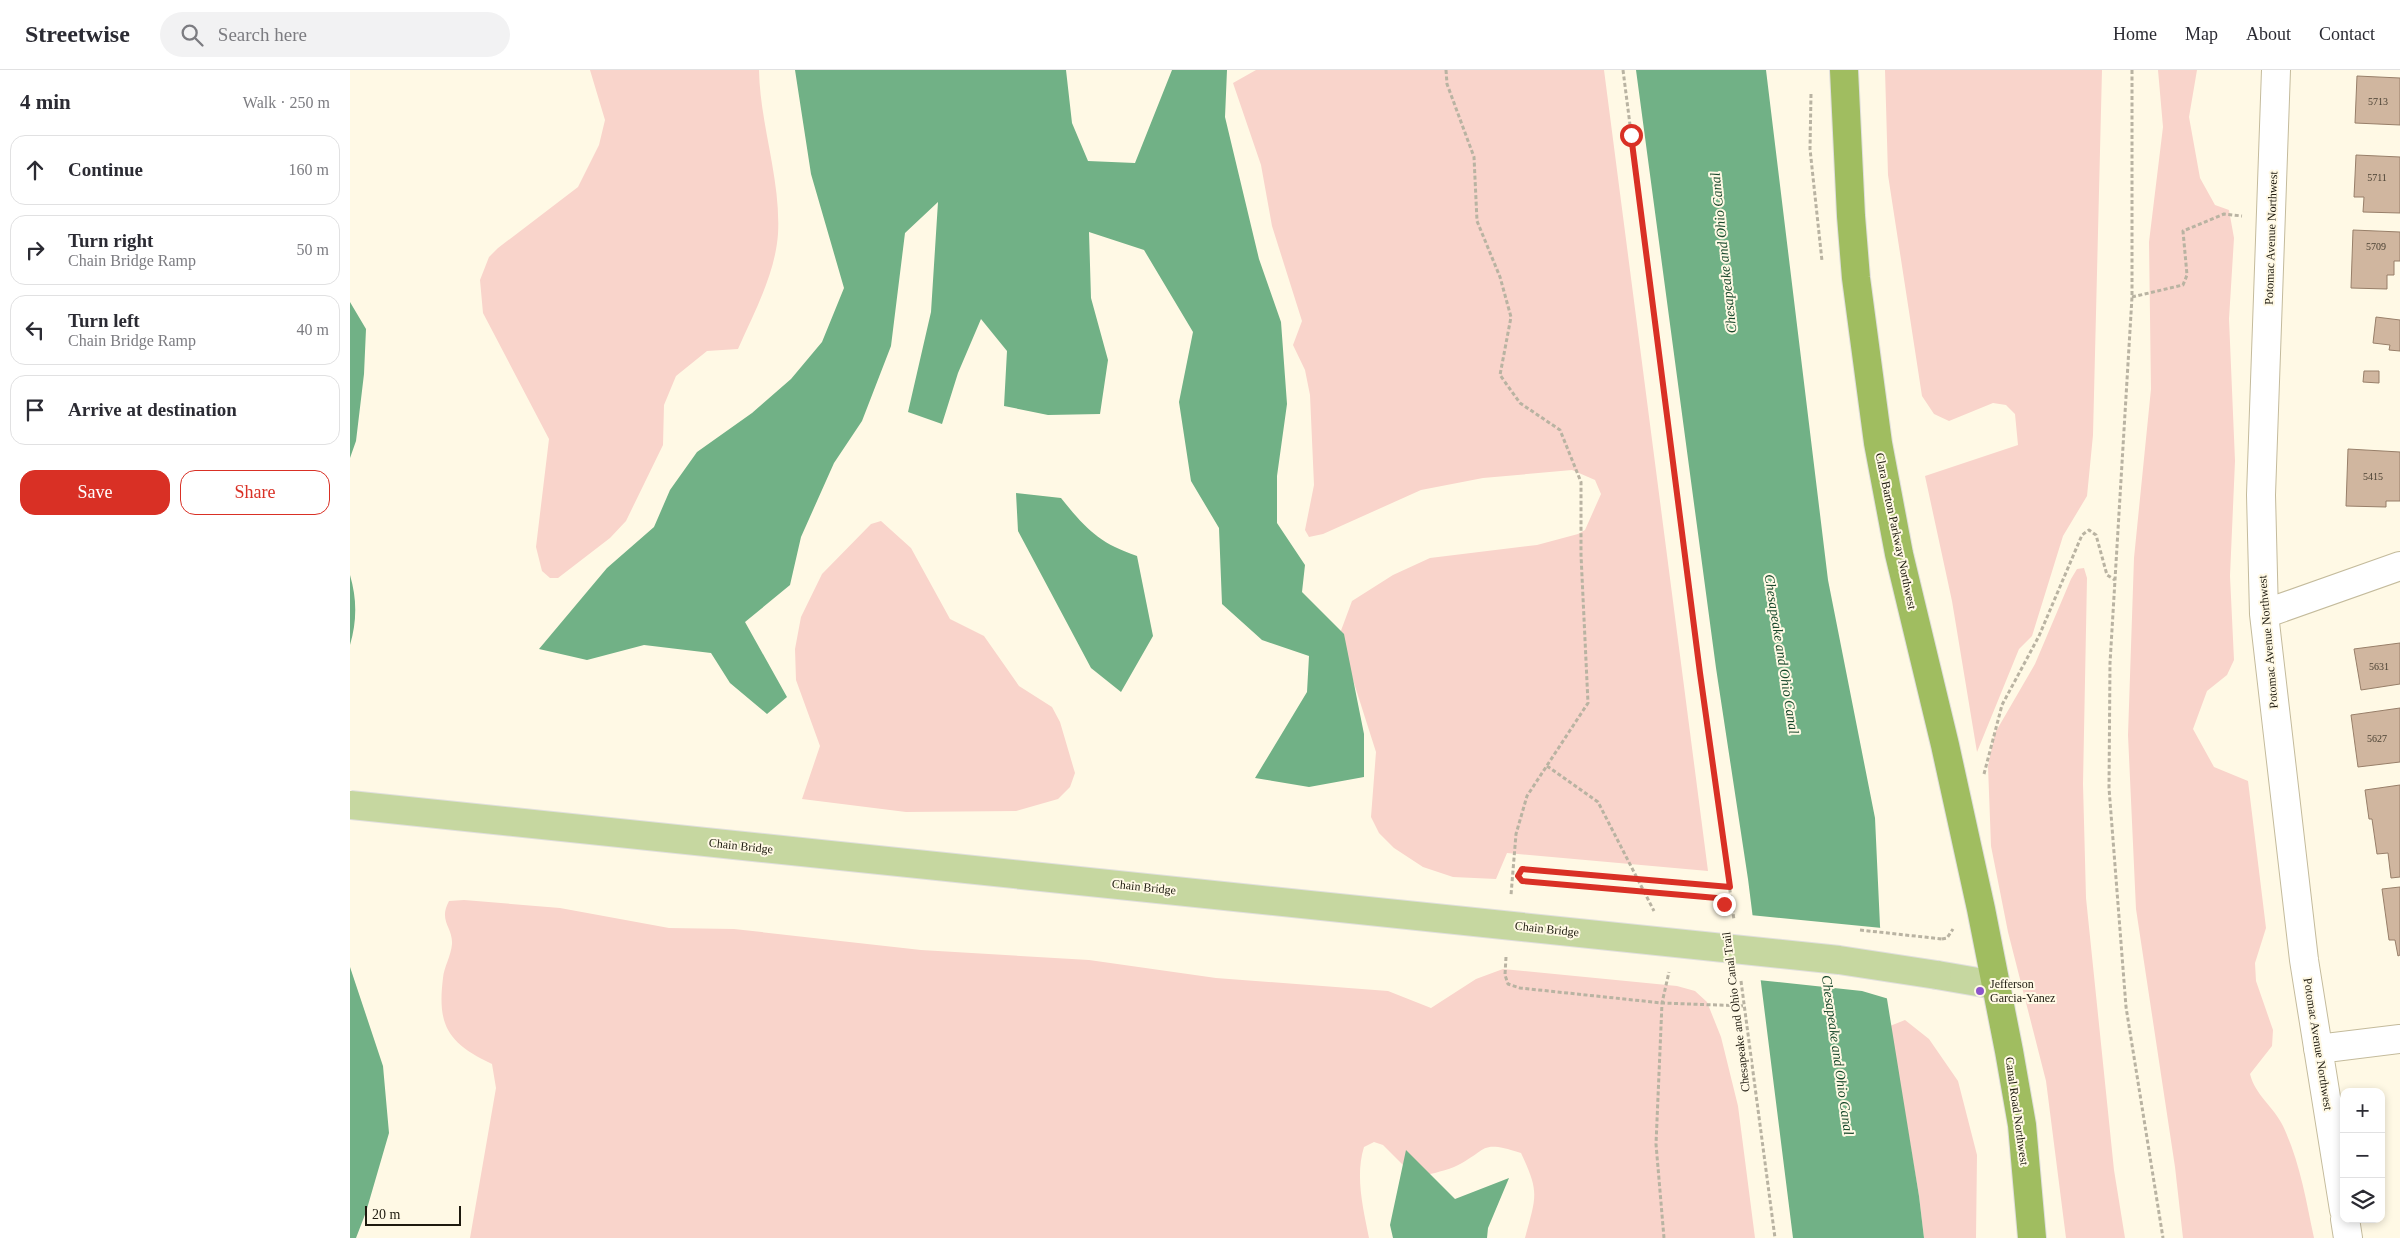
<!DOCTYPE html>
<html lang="en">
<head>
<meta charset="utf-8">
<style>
  :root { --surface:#fff; --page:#f2f2f3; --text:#2b2b33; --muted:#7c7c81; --line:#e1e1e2; --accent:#d93025 }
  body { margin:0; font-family:Georgia,serif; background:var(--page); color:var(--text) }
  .controls { position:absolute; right:15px; bottom:15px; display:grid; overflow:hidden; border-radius:10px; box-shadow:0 2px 8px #0003 }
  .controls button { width:45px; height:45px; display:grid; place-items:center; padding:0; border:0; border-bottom:1px solid var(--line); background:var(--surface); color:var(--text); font:25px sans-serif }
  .scale { position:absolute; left:15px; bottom:12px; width:96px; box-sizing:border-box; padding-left:5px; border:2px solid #1e1a0f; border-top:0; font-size:14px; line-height:18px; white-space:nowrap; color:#1e1a0f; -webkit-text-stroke:4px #fff9e5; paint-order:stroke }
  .stop { position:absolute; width:15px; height:15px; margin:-11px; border:4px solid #d93025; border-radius:50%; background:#fff }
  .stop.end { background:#d93025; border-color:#fff; box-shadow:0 1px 5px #0008 }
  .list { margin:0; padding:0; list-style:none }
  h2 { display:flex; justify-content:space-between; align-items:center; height:65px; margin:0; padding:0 20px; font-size:21px }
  h2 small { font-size:16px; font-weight:400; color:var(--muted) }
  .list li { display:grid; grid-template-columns:32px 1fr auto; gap:15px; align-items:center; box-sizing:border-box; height:70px; margin:0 10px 10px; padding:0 10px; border:1px solid var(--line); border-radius:15px }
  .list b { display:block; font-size:19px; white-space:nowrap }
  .list p { margin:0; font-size:16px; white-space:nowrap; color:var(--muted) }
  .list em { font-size:16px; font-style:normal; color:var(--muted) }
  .actions { display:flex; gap:10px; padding:15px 20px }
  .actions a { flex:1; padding:11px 0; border:1px solid var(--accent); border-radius:15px; text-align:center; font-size:18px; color:var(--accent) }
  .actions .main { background:var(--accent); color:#fff }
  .icon { flex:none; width:28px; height:28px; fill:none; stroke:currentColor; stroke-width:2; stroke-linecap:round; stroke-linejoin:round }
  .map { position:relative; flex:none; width:2050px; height:1168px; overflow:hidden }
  header { display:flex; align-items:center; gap:30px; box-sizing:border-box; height:70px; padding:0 25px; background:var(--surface); border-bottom:1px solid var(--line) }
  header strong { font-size:24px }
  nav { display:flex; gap:28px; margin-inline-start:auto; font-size:18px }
  .search { width:350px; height:45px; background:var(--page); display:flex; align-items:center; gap:12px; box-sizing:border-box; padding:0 18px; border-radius:28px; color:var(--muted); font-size:19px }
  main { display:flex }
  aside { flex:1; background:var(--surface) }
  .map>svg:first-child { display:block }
  .green { fill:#f9d4cb }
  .water { fill:#71b186 }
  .pier { fill:#fff9e5 }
  .building { fill:#d0b69f; stroke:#987f69 }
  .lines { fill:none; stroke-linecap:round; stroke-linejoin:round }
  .minor-casing { stroke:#c4bb9c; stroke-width:30 }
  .major-casing { stroke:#e0dfdd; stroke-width:30 }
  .highway-casing { stroke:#e0dfdd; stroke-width:30 }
  .path { stroke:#b9b3a2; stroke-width:3; stroke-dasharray:4 2.5; stroke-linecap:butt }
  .minor { stroke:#fff; stroke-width:28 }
  .major { stroke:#c6d7a0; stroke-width:28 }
  .highway { stroke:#a0bd60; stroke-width:28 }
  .major-bridge-casing { stroke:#e0dfdd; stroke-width:30; stroke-linecap:butt }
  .path-bridge { stroke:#b9b3a2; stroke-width:3; stroke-dasharray:4 2.5; stroke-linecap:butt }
  .major-bridge { stroke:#c6d7a0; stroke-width:28 }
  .route { stroke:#d93025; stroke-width:6 }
  .poi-dot { fill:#8c54cb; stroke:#fff9e5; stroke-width:2 }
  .labels { text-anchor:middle; stroke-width:4; stroke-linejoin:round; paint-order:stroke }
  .number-label { font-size:10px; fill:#4a4133 }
  .street-label { font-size:12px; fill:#1e1a0f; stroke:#fff9e5 }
  .poi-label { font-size:12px; fill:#1e1a0f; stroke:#fff9e5; text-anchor:start }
  .water-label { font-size:14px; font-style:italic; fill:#18482b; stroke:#fff9e5 }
</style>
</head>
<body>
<header>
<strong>Streetwise</strong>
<div class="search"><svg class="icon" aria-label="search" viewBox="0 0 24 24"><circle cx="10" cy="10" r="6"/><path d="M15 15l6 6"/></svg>Search here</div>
<nav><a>Home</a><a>Map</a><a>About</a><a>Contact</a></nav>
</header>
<main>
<aside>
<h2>4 min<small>Walk · 250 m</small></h2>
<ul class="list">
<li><svg class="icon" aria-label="ahead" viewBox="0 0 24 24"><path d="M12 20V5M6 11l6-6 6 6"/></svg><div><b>Continue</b></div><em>160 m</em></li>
<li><svg class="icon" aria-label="right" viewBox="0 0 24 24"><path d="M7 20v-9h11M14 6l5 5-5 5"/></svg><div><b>Turn right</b><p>Chain Bridge Ramp</p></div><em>50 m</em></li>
<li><svg class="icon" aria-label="left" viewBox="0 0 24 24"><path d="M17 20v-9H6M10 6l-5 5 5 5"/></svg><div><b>Turn left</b><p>Chain Bridge Ramp</p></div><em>40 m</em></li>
<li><svg class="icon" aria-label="arrive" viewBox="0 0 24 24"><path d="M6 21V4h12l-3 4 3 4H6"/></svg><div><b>Arrive at destination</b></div></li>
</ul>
<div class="actions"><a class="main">Save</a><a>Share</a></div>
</aside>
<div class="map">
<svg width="2050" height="1168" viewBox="0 0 2050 1168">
  <rect width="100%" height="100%" fill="#fff9e5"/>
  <path class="green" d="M240,0H409C410,55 431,109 428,164C425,205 404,242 388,279L357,281L326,306L314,335L313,375L276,451L260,468L208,508H200L192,501L186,477L199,369L133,243L130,210L139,187L148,178L228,117L249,75L255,50Z
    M906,0H1254L1358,801L1157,783L1146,809L1103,807L1073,797L1044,778L1029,763L1021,747L1026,682L989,566L1002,531L1043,505L1080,488L1187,475L1228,464L1235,460L1251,424L1245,410L1222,400L1133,408L1071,420L973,464L959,467L955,460L964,415L960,325L955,300L943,275L952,251L922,156L911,95L883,13Z
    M1535,0H1752L1743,365L1737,426L1713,466L1682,566L1669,579L1627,682L1602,531L1575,406L1668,375L1665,344L1656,335L1643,333L1599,351L1584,344L1572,326L1538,105Z
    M1808,0H1847L1839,47L1850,108L1865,135L1879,140L1884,168L1879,249L1885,391L1880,506L1884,590L1877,605L1857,621L1843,659L1864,697L1898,711L1916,858L1905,893L1906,911L1923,960L1922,976L1900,1004C1905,1025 1924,1037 1933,1056C1950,1092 1956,1130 1964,1168H1833L1825,1097L1786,839L1778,665L1784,488L1801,319L1799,172L1813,57Z
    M531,451L561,478L600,549L634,566L669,616L702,637L710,652L725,703L720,717L708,729L666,741L556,742L452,729L470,676L446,610L445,579L451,547L472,504L521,454Z
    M1734,498L1737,508L1733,714L1736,828L1764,1100L1775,1168H1716L1696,1011L1658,862L1641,776L1638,696L1645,663L1685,594L1721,509L1727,499Z
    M114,830L210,838L319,858L384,859L571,880L739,890L866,908L1038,921L1081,938L1126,909L1153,899L1327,916L1345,921L1357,932L1371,967L1388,1036L1405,1168H1175C1186,1126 1190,1123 1171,1083C1127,1069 1139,1081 1104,1097C1092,1102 1078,1104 1066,1108L1033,1075L1024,1072L1014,1077C1005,1106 1013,1138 1019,1168H120L146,1018L142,994C98,973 87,956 93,908C94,897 101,886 102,874C103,857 88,851 99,831Z
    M1555,950L1579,969L1608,1011L1627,1085L1626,1168H1574L1569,1126L1540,956Z"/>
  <path class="water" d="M445,0H716L722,53L738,91L785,93L822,0H877L875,47L909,189L931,252L937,334L927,406V453L955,495L952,522L994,564L1014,664V707L959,717L905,708L957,622L959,586L912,570L872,534L869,458L841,411L829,332L843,262L794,180L739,162L741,228L758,290L750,344L698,345L654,336L657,281L631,249L608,303L592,354L558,342L581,242L588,132L555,163L541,276L512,351L484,393L451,467L440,515L395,552L437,627L417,644L380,613L361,583L294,575L237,590L189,579L257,498L304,457L320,420L347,382L402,343L441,309L472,272L494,218L461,104Z
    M1286,0H1416L1478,510L1525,748L1530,856L1537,929L1569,1126L1574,1168H1443L1398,809L1366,598Z
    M0,232L16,259L14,304L6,371L0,388Z
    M666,423L711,428C736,459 749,473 787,486L803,566L771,622L741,598L668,461Z
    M0,505C7,529 7,551 0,575Z
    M0,897L33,996L39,1063L16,1142L6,1168H0Z
    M1056,1080L1105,1129L1159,1108L1138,1158L1137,1168H1043L1040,1155Z"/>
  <path class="pier" d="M1400,845L1532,858L1539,929L1512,921L1408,910Z"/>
  <path class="building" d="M2007,6L2050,8V55L2005,53Z
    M2006,85L2050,87V143L2013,142L2014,127H2004Z
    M2003,160L2050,162V191H2044V205H2037V219L2001,218Z
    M2026,247L2050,250V281L2039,280L2040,275L2023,273Z
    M2014,301H2029V313L2013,312Z
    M1998,379L2050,382V431H2036V437L1996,436Z
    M2050,573V614L2011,620L2004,579Z
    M2050,638V692L2008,697L2001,645Z
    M2050,715V807L2041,808L2038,783L2027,784L2022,749H2019L2015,720Z
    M2050,817V885L2048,886L2045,870H2039L2032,819Z"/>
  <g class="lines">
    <defs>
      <path id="minor" d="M1926,0L1911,425L1914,544L1954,890L1994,1140
        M1914,544L2050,496
        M1968,979L2050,969
        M1995,1149L1998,1168"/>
      <path id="major" d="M1587,905L1645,915"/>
      <path id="highway" d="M1494,0L1501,146L1506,208L1528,373L1549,484L1595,675L1631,839L1659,981L1672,1055L1682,1168"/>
    </defs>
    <use href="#minor" class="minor-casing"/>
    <use href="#major" class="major-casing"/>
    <use href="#highway" class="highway-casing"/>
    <path class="path" d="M1096,0L1097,14L1124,87L1127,151L1150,207L1161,247L1150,305L1170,333L1210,360L1231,412V485L1238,633L1177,726L1166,764L1161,825
      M1273,0L1350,603L1384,850
      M1782,0V227L1760,593L1759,718L1776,937L1813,1168
      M1461,24L1460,79L1472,191
      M1782,227L1833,215L1837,205L1833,161L1874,144L1892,146
      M1197,696L1248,732L1304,841
      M1634,704L1652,635L1689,566L1732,465L1739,460L1746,465L1757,505L1765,510
      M1592,869L1597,868L1603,859
      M1156,887L1155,905L1158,914L1170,918L1312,933L1394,936
      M1391,911L1425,1168
      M1314,1168L1306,1074L1312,933L1319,902"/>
    <use href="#minor" class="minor"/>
    <use href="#major" class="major"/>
    <use href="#highway" class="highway"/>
    <defs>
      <path id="major-bridge" d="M0,735L1489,890L1587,905"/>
    </defs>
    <use href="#major-bridge" class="major-bridge-casing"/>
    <path class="path-bridge" d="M1374,845L1375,834L1367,829L1172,811L1168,806L1172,799L1380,817
      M1510,860L1592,869"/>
    <use href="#major-bridge" class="major-bridge"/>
  </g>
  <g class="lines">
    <path class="route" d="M1281,65L1350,603L1380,817L1172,799L1168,806L1172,811L1367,828L1374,834"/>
  </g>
  <circle class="poi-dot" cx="1630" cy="921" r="5"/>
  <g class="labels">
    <g class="number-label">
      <text x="2028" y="35">5713</text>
      <text x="2027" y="111">5711</text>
      <text x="2026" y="180">5709</text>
      <text x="2023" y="410">5415</text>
      <text x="2029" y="600">5631</text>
      <text x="2027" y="672">5627</text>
    </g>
    <g class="street-label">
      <text transform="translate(1921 168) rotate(-88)" y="4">Potomac Avenue Northwest</text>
      <text transform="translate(1546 461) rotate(78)" y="4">Clara Barton Parkway Northwest</text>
      <text transform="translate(1918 572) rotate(-95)" y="4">Potomac Avenue Northwest</text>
      <text transform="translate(391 776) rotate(6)" y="4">Chain Bridge</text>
      <text transform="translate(794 817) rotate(6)" y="4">Chain Bridge</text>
      <text transform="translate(1197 859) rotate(6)" y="4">Chain Bridge</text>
      <text transform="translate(1386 942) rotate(-97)" y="4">Chesapeake and Ohio Canal Trail</text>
      <text transform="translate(1968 974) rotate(81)" y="4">Potomac Avenue Northwest</text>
      <text transform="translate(1667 1041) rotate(82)" y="4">Canal Road Northwest</text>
    </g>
    <g class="poi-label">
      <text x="1640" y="918">Jefferson<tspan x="1640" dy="14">Garcia-Yanez</tspan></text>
    </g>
    <g class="water-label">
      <text transform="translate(1373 183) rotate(-96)" y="5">Chesapeake and Ohio Canal</text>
      <text transform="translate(1432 584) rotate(81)" y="5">Chesapeake and Ohio Canal</text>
      <text transform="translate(1488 985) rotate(82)" y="5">Chesapeake and Ohio Canal</text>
    </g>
  </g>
</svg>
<div class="controls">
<button>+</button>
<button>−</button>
<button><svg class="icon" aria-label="layers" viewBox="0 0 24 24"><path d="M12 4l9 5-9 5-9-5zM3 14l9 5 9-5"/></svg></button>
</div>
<div class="scale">20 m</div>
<div class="stop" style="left:1281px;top:65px"></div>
<div class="stop end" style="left:1374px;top:834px"></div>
</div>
</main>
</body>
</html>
